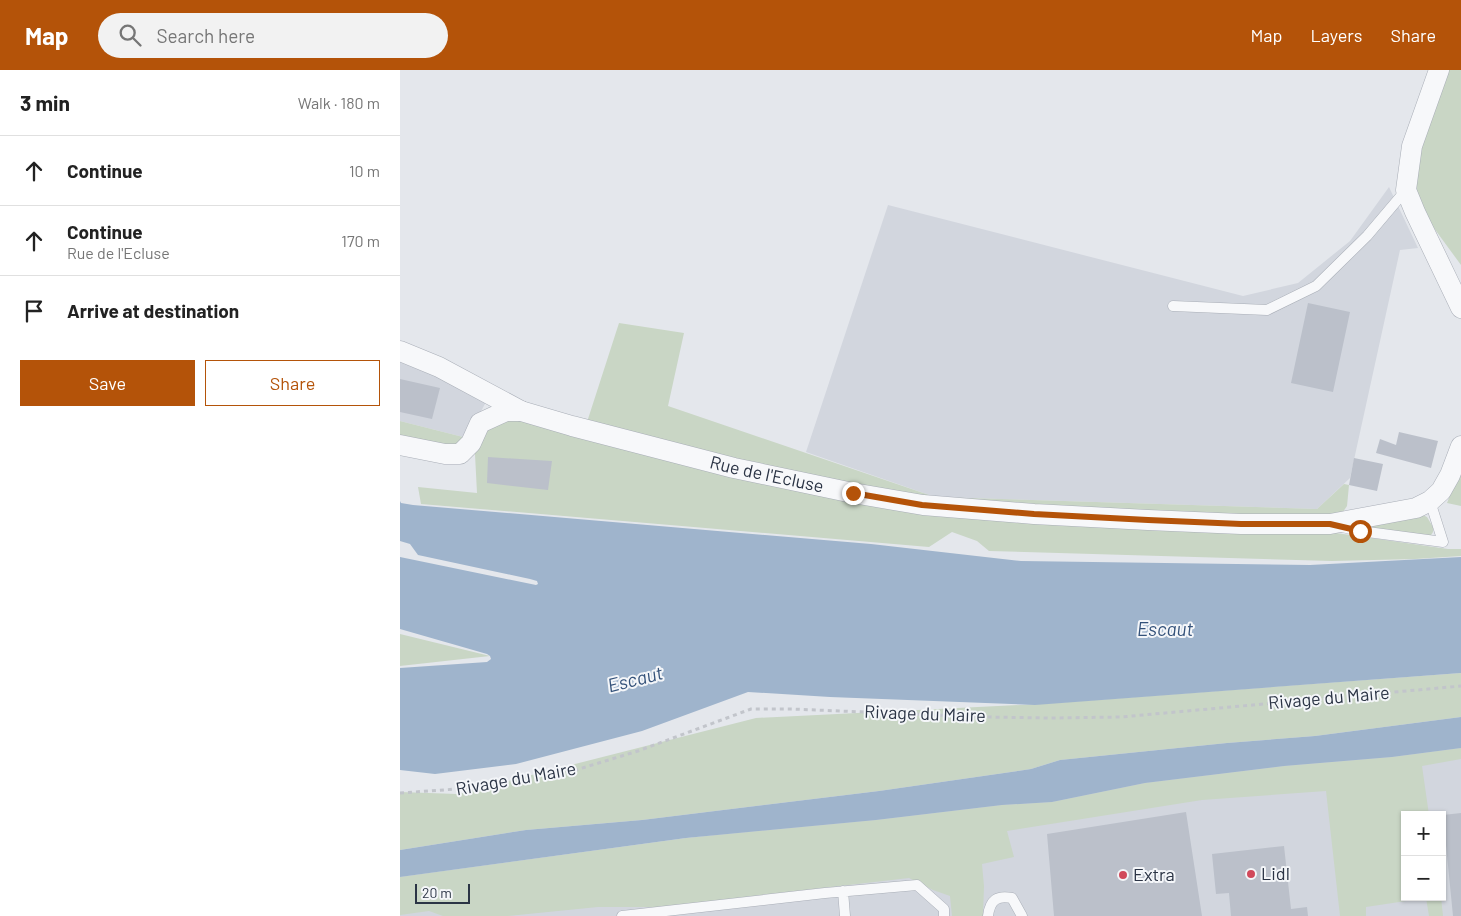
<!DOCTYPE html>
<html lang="en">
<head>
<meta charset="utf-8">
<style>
  :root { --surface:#fff; --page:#f2f2f2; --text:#222; --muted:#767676; --line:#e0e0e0; --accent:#b45309 }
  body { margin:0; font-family:Barlow,sans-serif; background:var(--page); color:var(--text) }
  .controls { position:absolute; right:15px; bottom:15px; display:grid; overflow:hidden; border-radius:0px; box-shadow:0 1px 4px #0004 }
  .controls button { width:45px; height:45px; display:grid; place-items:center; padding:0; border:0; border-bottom:1px solid var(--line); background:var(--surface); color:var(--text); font:25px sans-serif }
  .scale { position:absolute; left:15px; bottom:12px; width:55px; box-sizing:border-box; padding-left:5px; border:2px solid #2b3445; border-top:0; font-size:14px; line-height:18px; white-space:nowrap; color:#2b3445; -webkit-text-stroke:4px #f4f6f9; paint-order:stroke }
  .stop { position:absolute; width:15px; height:15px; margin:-11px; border:4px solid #b45309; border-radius:50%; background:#fff }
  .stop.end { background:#b45309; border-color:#fff; box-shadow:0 1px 5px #0008 }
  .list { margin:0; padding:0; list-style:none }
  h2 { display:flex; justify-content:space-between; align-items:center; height:65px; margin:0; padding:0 20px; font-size:21px }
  h2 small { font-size:16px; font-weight:400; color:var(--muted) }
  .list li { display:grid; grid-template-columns:32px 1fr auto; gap:15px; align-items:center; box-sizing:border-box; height:70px; padding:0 20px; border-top:1px solid var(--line) }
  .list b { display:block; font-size:19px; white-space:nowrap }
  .list p { margin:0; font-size:16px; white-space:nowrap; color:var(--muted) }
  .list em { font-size:16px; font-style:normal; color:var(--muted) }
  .actions { display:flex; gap:10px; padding:15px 20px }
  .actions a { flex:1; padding:11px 0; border:1px solid var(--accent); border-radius:0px; text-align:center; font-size:18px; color:var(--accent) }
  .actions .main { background:var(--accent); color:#fff }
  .icon { flex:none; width:28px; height:28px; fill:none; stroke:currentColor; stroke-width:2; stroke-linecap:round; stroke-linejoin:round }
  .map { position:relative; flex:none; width:1061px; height:846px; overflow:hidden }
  header { display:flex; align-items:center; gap:30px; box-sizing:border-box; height:70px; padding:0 25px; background:var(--accent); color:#fff }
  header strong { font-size:24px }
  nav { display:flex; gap:28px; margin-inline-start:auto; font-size:18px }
  .search { width:350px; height:45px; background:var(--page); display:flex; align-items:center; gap:12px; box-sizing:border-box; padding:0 18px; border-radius:28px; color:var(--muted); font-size:19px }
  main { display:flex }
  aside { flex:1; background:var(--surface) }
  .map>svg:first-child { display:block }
  .built { fill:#d2d6de; fill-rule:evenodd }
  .green { fill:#c9d6c5 }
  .water { fill:#9fb4cc }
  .building { fill:#bbc0ca }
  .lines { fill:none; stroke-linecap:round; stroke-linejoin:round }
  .service-casing { stroke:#a9aeb7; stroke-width:11 }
  .minor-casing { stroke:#a9aeb7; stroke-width:21 }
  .path { stroke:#c2c5cb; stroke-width:3; stroke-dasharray:4 4; stroke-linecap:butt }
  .service { stroke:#f7f8fa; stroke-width:10 }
  .minor { stroke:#f7f8fa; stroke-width:20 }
  .route { stroke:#b45309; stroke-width:6 }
  .poi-dot { fill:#d1495b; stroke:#f4f6f9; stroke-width:2 }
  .labels { text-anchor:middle; stroke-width:4; stroke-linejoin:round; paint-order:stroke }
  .street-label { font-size:18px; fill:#2b3445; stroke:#f4f6f9 }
  .poi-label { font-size:18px; fill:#2b3445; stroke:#f4f6f9; text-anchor:start }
  .water-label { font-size:19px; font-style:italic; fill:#34527a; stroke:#f4f6f9 }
</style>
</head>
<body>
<header>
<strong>Map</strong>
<div class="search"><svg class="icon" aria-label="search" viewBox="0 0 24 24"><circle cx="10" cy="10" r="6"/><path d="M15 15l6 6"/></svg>Search here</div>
<nav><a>Map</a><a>Layers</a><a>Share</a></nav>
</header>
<main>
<aside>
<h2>3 min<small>Walk · 180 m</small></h2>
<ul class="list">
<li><svg class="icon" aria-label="ahead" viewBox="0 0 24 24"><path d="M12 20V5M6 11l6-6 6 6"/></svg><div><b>Continue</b></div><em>10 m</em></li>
<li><svg class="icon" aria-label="ahead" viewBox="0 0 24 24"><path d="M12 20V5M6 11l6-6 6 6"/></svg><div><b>Continue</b><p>Rue de l'Ecluse</p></div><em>170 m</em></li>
<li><svg class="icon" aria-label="arrive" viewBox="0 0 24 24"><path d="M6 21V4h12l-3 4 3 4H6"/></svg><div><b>Arrive at destination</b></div></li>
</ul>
<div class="actions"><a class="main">Save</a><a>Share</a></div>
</aside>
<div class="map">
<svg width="1061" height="846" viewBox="0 0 1061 846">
  <rect width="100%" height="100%" fill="#e4e7ec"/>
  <path class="built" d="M989,117L1018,178L1000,180L950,408L917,439L535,427L406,382L488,135L843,226L898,213L950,171Z
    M0,286L87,330L67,368L0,351Z
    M1061,665V846H0V807ZM1005,745H1042V827H1005Z"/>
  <path class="green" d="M1043,0H1061V195L1006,120Z
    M219,253L284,263L268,336L535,427L917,439L944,414L949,415L947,436L934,455L936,463L1048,479H1061V486L1015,489L932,491L589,481L577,471L552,462L529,477L21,434L18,417L77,423L74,365L80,353L142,347L188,349Z
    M0,351L67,368L55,380L0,372Z
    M1061,398V436L1047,433Z
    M1023,445L1027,447L1033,457V462L1031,465H1013L966,457Z
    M0,564L90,586L0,596Z
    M1061,603V647L915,666L827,673L660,690L631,699L479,721L242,750L126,760L0,780V722L57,724L356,648L640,634Z
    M1061,678V689L1022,696L1029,745H1005V827H1041L1043,846H1029L1026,828L966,837V846H940L926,721L802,730L607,761L614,787L582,794L584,816L583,846H552L550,826L533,820L509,808L258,837H198L108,846H43L29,841L0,845V807L286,768L476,750L602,735L652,732L745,713L884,696L992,687Z"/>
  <path class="water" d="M0,431L1,433L13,435L471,474L621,491L910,495L1061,487V603L635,635L430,627L348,622L242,661L116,694L35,704L0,700V598L87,592L91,589L90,586L87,584L0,559V487L136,515L138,514L137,511L130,509L18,485L10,474L0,471Z
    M1061,647V678L992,687L884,696L745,713L652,732L602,735L476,750L286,768L0,807V780L126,760L242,750L479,721L631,699L660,690L827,673L915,666Z"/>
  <path class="building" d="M908,233L950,242L933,322L891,313Z
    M0,309L40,318L32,349L0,342Z
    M999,362L1038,371L1031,398L976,383L980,369L996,375Z
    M88,387L152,391L148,420L87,413Z
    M954,388L983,394L977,421L949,415Z
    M786,742L802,846H654L647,764Z
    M1061,743V846H1053L1043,745Z
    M884,776L891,839L907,837L908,846H831L829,823L816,824L812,784Z"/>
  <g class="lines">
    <defs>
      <path id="service" d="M773,236L867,240L916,216L967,166L1006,120
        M942,457L960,461L1043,472L1030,431
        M443,821L445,846
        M222,846L425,823L517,815L544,839V846
        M588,846C590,830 597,825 612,828L622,846"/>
      <g id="minor">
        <path d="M1039,0L1012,76L1006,120L1015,142L1061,238"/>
        <path d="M0,281L39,297L121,341"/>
        <path id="s1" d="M0,375L45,384H60L71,373L80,353L106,341H121L172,356L334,398L453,423L523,435L634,444L748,450L841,454H930L1016,438L1030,431L1041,421L1050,405L1061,376"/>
      </g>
    </defs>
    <use href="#service" class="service-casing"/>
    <use href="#minor" class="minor-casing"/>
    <path class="path" d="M0,723L71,718L111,713L166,703L238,681L351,639H392L584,647L651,648L721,647L1061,616"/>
    <use href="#service" class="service"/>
    <use href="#minor" class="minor"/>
  </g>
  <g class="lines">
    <path class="route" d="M453,423L522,435L634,444L748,450L841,454H930L960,461"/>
  </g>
  <g class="poi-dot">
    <circle cx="851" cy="804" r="5"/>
    <circle cx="723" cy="805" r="5"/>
  </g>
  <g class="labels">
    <g class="street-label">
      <text dy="6" stroke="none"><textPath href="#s1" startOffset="396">Rue de l'Ecluse</textPath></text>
      <text transform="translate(929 628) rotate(-5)" y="6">Rivage du Maire</text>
      <text transform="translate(525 644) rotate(2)" y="6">Rivage du Maire</text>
      <text transform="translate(116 709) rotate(-10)" y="6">Rivage du Maire</text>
    </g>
    <g class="poi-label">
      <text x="861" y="810">Lidl</text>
      <text x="733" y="811">Extra</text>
    </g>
    <g class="water-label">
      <text x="765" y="566">Escaut</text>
      <text transform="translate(235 609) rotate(-14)" y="7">Escaut</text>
    </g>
  </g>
</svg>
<div class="controls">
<button>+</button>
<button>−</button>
</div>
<div class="scale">20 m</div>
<div class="stop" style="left:960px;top:461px"></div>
<div class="stop end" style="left:453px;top:423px"></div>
</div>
</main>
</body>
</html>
